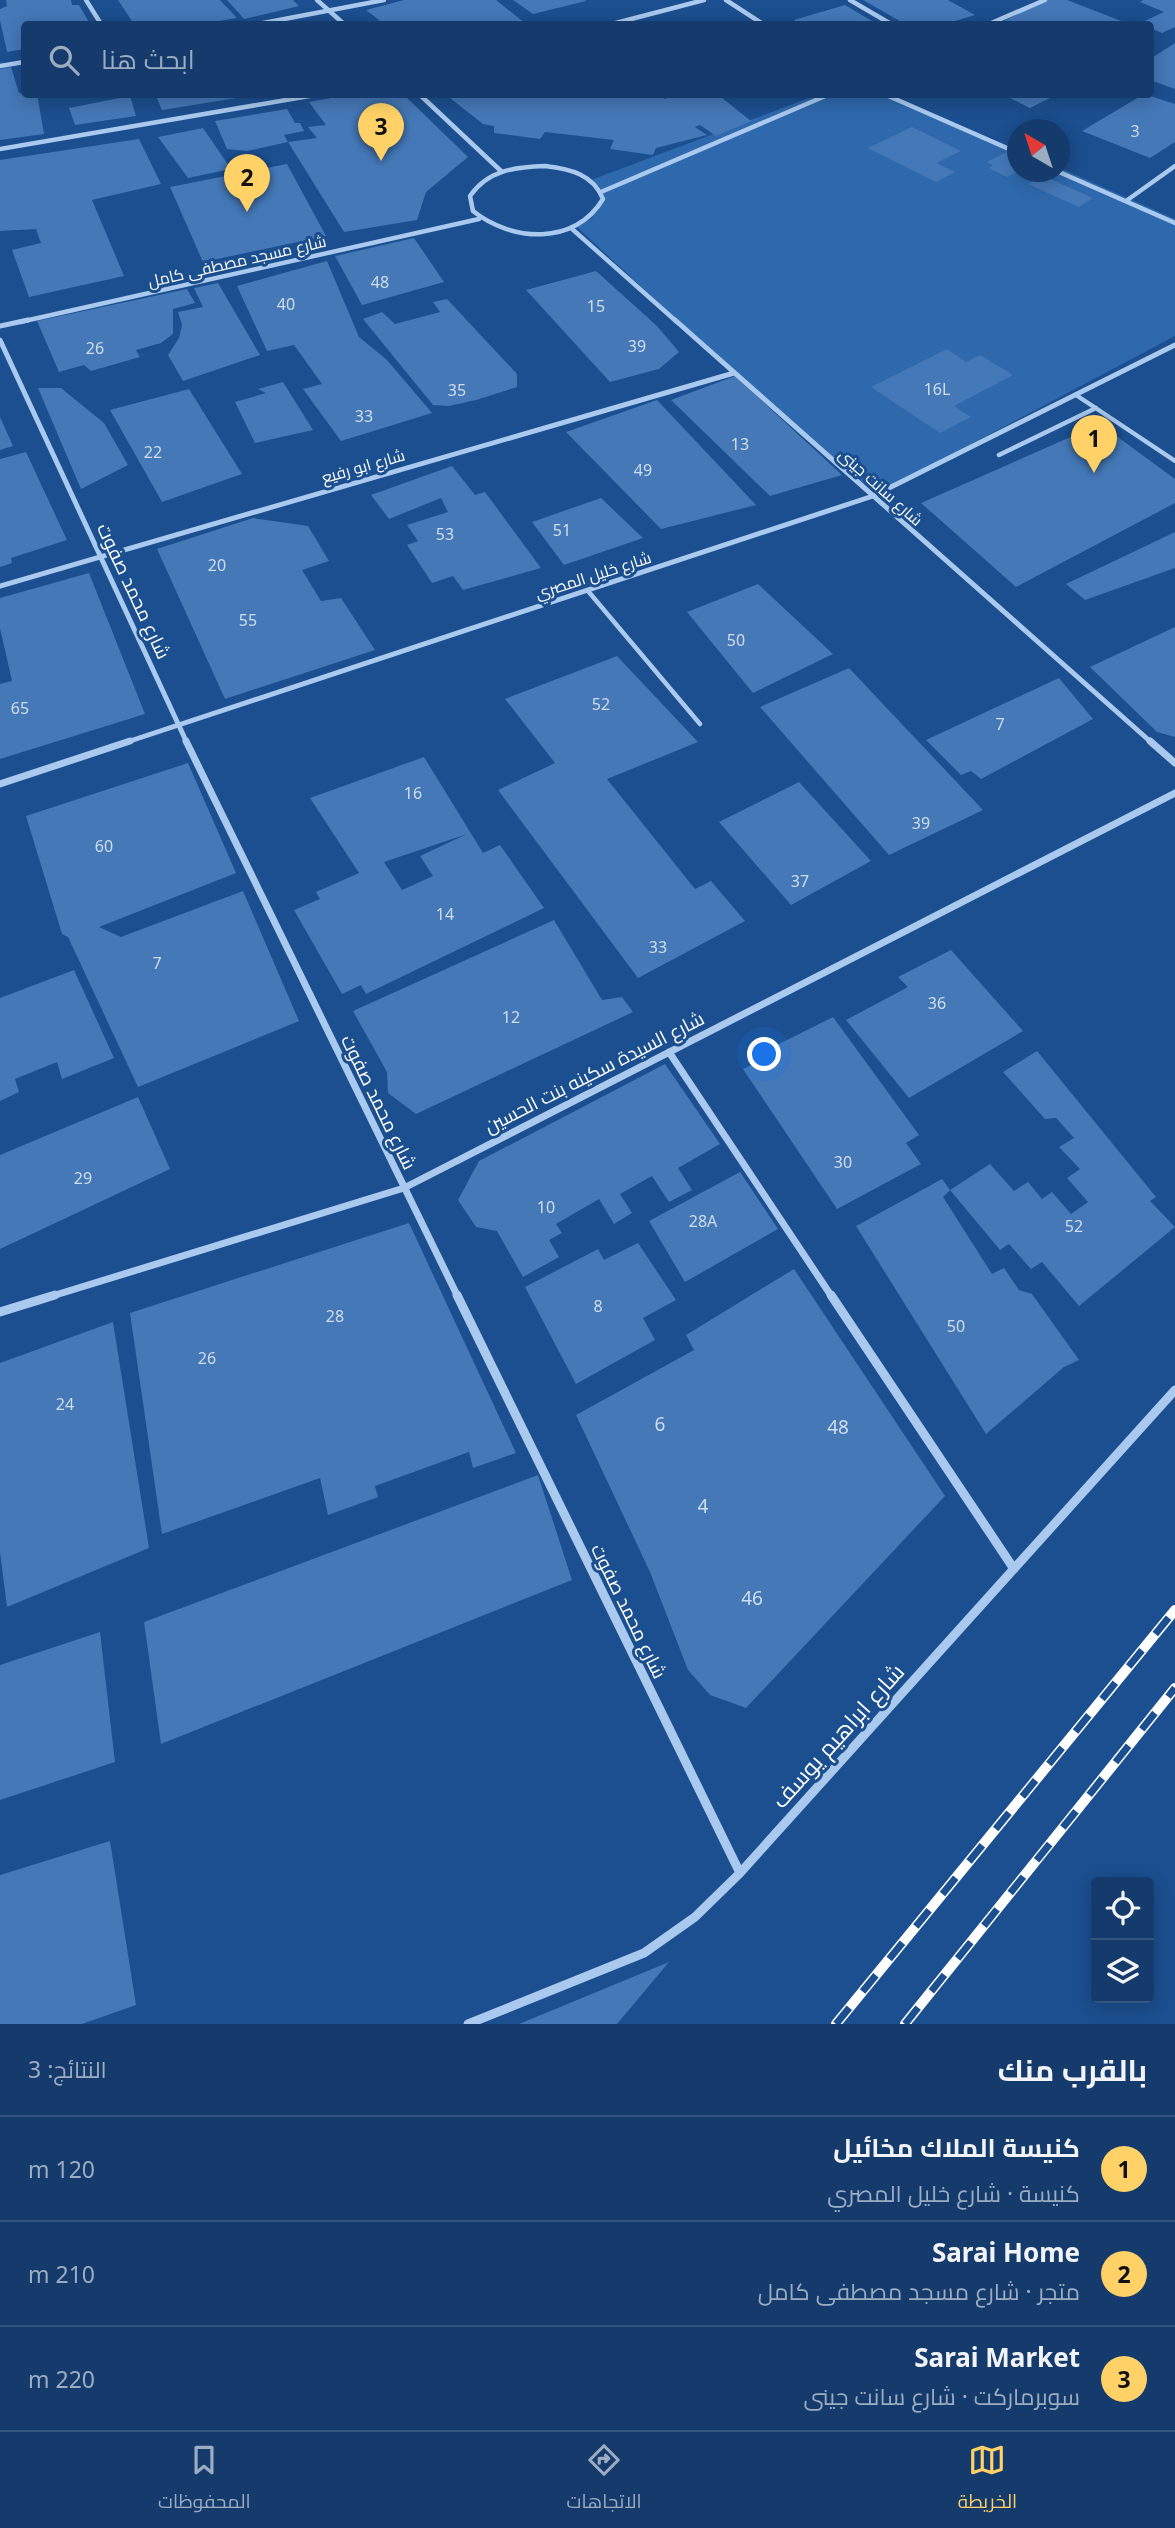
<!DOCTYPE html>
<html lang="ar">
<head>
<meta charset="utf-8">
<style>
  :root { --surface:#143b6b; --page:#214673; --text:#f1f3f6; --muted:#9dadc1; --line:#33557e; --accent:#ffd166 }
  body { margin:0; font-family:"Noto Sans",Cairo,sans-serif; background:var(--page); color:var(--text); direction:rtl }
  .controls { position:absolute; right:21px; bottom:21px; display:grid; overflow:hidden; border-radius:7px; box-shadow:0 4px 18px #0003 }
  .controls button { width:63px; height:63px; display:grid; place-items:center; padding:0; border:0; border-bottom:2px solid var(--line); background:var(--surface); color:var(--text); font:35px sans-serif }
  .compass { position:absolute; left:1007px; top:119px; width:63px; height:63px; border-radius:50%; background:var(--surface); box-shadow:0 4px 18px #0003; rotate:321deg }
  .you { position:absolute; left:765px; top:1055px; width:24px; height:24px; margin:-18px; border:5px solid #fff; border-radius:50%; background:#1a73e8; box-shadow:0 0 0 10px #1a73e833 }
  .badge { display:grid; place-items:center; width:46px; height:46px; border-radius:50%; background:var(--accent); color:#111; font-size:23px; font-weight:700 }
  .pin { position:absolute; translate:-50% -58px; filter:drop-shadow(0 2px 4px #0008) }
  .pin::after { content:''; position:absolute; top:37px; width:24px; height:21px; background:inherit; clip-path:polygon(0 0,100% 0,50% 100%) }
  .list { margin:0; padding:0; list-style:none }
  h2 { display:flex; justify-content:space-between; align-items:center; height:91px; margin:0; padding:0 28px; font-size:30px }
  h2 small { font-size:23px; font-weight:400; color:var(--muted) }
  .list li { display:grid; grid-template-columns:46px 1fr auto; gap:21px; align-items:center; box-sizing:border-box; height:105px; padding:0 28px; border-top:2px solid var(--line) }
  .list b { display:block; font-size:26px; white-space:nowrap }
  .list p { margin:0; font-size:23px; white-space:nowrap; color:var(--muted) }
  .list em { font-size:23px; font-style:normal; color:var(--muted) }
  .icon { flex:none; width:38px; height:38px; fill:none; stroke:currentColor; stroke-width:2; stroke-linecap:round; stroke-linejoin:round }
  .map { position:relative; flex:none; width:1175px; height:2024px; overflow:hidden; direction:ltr }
  .search { position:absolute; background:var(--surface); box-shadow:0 4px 18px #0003; left:21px; right:21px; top:21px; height:77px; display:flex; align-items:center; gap:18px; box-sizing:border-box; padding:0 24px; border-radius:7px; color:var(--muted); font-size:26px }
  .sheet { height:406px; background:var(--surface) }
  nav { display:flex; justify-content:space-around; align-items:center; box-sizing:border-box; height:98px; border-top:2px solid var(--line); background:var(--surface); font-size:19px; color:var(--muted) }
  nav a { display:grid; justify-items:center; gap:4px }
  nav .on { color:var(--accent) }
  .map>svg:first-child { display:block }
  .green { fill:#2e69ad }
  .building { fill:#4478b7; fill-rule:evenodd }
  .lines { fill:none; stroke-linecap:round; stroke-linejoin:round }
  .service { stroke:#a9c9ee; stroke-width:4.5 }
  .minor-far3 { stroke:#a9c9ee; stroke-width:4.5 }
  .minor-far2 { stroke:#a9c9ee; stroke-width:5 }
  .minor-far1 { stroke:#a9c9ee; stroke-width:7 }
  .minor { stroke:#a9c9ee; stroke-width:9 }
  .rail-casing { stroke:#fff; stroke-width:10 }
  .rail { stroke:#1b4f8f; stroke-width:7; stroke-dasharray:21; stroke-linecap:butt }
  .labels { text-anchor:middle; stroke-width:6; stroke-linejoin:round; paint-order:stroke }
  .number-label { font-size:16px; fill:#d0dded }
  .far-street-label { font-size:16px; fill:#fff; stroke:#1b4f8f }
  .street-label { font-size:19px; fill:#fff; stroke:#1b4f8f }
  .near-number-label { font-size:19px; fill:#d0dded }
  .near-street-label { font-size:23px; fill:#fff; stroke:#1b4f8f }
</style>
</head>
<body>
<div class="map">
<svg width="1175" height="2024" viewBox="0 0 1175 2024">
  <rect width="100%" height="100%" fill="#1b4f8f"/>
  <path class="green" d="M817,95H890L1017,150L1018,172H1060V168L1175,219V336L873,496L734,373L577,227L592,218L602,199L591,180Z"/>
  <path class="building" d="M6,0H71L72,5H79L90,24H24V49L7,52L0,20V9L7,6Z
    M118,0H220L237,18L200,24H134Z
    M227,0H293L299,6L244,19Z
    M404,0H496L526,24H384L366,10Z
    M513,0H585L586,1L533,14Z
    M863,0H948L975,15L945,24H905Z
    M1046,0H1067L1129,24H1009L1002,22Z
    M1143,0H1175V27L1162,33L1150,28V24H1138L1164,12L1140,2Z
    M845,5L877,24H800L794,20Z
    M1175,43V89L1150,80V59Z
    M11,67L19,93L37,94L44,134L0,140V69Z
    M155,94H249V96L162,110Z
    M354,94H403L468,157L426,192L417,220L344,232L288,142L317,138L308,127L326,125L309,102Z
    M445,94H659L665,99L677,94H717L751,121L716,136L700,125L695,127L707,135L656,148L653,155L610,149L614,140L545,132L540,139L494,133V126L483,124Z
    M1002,94H1058L1030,108Z
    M1144,94L1175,104V142L1150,158L1082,131Z
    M130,96L136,116L75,125L69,108Z
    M287,109L295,123H300L304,131L284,135L288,142L247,151L227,149L215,121Z
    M912,127L961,151L936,163L955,172L936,182L868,148Z
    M203,128L231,169L188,178L158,137Z
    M139,139L161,184L92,200L124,276L29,297L12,250L41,243L36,229L0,231V160Z
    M1007,152L1018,157V171L1007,177L989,168L993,165L987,162Z
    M287,164L326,236L203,262L170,187Z
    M1043,176L1093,198L1079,207L1028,184Z
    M414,238L444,282L362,305L335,256Z
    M327,261L359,337L387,360L432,413L341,441L303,389L322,384L294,345L267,351L237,286Z
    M596,271L657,326L679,352L659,369L610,382L526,290Z
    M218,283L260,355L183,381L168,355L179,338L182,325L178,312L203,307L194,288Z
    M187,289L195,303L173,309V334L161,343L136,350L140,357L91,371L84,365L59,372L37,321Z
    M447,299L517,374V387L476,400L449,406L433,405L363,319L382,312L395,324L440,312L433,302Z
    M947,349L966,362L980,355L1013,375L954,406L971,417L940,433L871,387Z
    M735,376L842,475L770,496L671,400Z
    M283,382L313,430L255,443L235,402L266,393L258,389Z
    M38,388H61L104,423L128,465L81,489Z
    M189,389L242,474L162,502L110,410Z
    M657,400L756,505L661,529L566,432Z
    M0,417L13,446L0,450Z
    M1100,424L1175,479V503L1016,587L921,503Z
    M26,452L67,540L11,558L12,563L0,567V459Z
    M452,466L475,495L485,492L541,568L463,590L453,576L432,583L407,545L418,541L407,525L448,512L441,498L389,519L371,495Z
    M601,498L643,538L564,565L532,522Z
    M253,518L308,526L329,561L302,570L321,601L341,598L375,650L225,699L157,549Z
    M1175,532V568L1085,600L1066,584Z
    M89,573L145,714L0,759V684L12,681L0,628V598Z
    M758,584L833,654L753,693L687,612Z
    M1175,627V737L1157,732L1090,667Z
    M617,656L698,742L607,779L695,889L711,881L745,921L638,978L498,790L555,763L505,699Z
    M849,668L983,810L889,855L760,707Z
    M1059,678L1093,719L981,779L971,771L961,775L926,740Z
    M424,757L483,853L500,845L544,908L366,994L361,985L342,994L294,910L320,899L316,892L359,873L310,798ZM467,834L420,856L433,876L402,890L384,862Z
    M188,763L236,873L99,927L121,937L243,891L299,1021L138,1087L68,937L62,934L26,816Z
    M799,782L871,861L791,905L719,822Z
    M554,920L602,1000L622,997L633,1012L416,1114L388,1093L387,1072L353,1011Z
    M951,950L1023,1031L909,1098L846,1020L908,987L898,977Z
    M74,970L114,1058L62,1079L57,1062L15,1079L19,1092L0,1101V998Z
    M833,1017L919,1135L906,1143L921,1164L837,1209L743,1069L767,1058L763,1052Z
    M1037,1051L1156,1197L1150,1201L1175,1227L1079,1306L1042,1262L1031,1269L1009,1244L1000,1250L950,1190L990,1164L1014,1191L1028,1182L1042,1199L1052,1192L1071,1214L1088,1202L1067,1178L1080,1169L1059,1147L1074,1138L1056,1118L1045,1119L1003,1072Z
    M665,1064L720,1144L678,1168L692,1190L669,1202L652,1176L620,1194L632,1213L614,1224L599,1199L556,1224L562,1233L549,1240L559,1257L523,1277L497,1231L476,1227L458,1200L479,1161Z
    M138,1097L170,1169L0,1249V1155Z
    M740,1172L778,1229L685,1282L649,1221Z
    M942,1179L950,1190L943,1197L992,1274L1004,1268L1019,1290L1032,1294L1079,1360L1064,1367L986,1434L856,1226Z
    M409,1223L516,1453L473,1468L469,1452L375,1486L378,1497L328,1515L320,1478L162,1534L130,1313Z
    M638,1243L676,1300L643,1318L655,1340L576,1384L525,1287L598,1249L604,1260Z
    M794,1269L945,1496L746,1708L710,1695L688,1670L650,1572L576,1415L694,1350L686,1335Z
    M113,1322L149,1548L7,1607L0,1552V1363Z
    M538,1475L572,1580L161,1744L144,1622Z
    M100,1632L115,1762L0,1800V1665Z
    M110,1841L136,2005L82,2024H0V1875Z
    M669,1962L617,2024H519Z"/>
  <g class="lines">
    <path class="service" d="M1076,395L1175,461
      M999,455L1096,408
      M588,591L700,724"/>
    <path class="minor-far3" d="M86,0L101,24
      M317,0L344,24
      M726,0L763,24
      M850,0L891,24
      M258,24L384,0
      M612,24L704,0
      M989,24L1045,0
      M0,66L24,62
      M419,94L501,171
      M884,94L1018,153
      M0,149L321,94
      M545,166C570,169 593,174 603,199C575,246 512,242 473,211L470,196C488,170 515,167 545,166Z
      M1059,172L1175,223
      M601,192L830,94
      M1126,201L1175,166
      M571,228L677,322
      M20,322L479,219"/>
    <path class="minor-far2" d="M675,320L1152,743
      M0,326L28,320
      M0,340L187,743
      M0,586L734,373
      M124,743L873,496L1175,345"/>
    <path class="minor-far1" d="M186,741L458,1297
      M1150,741L1175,763
      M0,784L130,741
      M669,1052L832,1297
      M49,1297L404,1188L1175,793"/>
    <path class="minor" d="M457,1295L740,1873
      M831,1295L1014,1569
      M0,1312L55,1295
      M468,2024L644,1953L695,1917L740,1873L1175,1390"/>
    <defs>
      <path id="rail" d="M836,2024L1175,1610
        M905,2024L1175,1688"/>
    </defs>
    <use href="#rail" class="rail-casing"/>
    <use href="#rail" class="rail"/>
  </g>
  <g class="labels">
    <g class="number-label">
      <text x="1135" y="137">3</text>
      <text x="380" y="288">48</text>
      <text x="286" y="310">40</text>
      <text x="596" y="312">15</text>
      <text x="637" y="352">39</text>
      <text x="95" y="354">26</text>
      <text x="937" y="395">16L</text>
      <text x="457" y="396">35</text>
      <text x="364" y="422">33</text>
      <text x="740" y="450">13</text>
      <text x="153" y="458">22</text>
      <text x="643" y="476">49</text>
      <text x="562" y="536">51</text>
      <text x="445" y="540">53</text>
      <text x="217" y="571">20</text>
      <text x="248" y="626">55</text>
      <text x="736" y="646">50</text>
      <text x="601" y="710">52</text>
      <text x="20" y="714">65</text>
      <text x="1000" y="730">7</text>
      <text x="413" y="799">16</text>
      <text x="921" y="829">39</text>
      <text x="104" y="852">60</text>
      <text x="800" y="887">37</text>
      <text x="445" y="920">14</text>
      <text x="658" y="953">33</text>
      <text x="157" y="969">7</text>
      <text x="937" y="1009">36</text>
      <text x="511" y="1023">12</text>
      <text x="843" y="1168">30</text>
      <text x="83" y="1184">29</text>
      <text x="546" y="1213">10</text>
      <text x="703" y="1227">28A</text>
      <text x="1074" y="1232">52</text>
      <text x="598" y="1312">8</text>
      <text x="335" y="1322">28</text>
      <text x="956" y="1332">50</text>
      <text x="207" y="1364">26</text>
      <text x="65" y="1410">24</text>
    </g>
    <g class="far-street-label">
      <text transform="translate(237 261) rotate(-13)" y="6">شارع مسجد مصطفى كامل</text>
      <text transform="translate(363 466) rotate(-16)" y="6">شارع ابو رفيع</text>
      <text transform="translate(881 487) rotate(42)" y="6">شارع سانت جينى</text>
      <text transform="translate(593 575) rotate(-18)" y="6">شارع خليل المصري</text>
    </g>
    <g class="street-label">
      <text transform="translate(134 591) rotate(65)" y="7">شارع محمد صفوت</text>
      <text transform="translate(594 1072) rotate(-27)" y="7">شارع السيدة سكينه بنت الحسين</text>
      <text transform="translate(379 1102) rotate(64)" y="7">شارع محمد صفوت</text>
      <text transform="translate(629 1611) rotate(64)" y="7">شارع محمد صفوت</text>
    </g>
    <g class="near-number-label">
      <text x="660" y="1431">6</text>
      <text x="838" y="1434">48</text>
      <text x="703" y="1513">4</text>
      <text x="752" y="1605">46</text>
    </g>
    <g class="near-street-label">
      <text transform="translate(838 1736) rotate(-48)" y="8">شارع ابراهيم يوسف</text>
    </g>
  </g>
</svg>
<div class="controls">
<button><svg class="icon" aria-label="locate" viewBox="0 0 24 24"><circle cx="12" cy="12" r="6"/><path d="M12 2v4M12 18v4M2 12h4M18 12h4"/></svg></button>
<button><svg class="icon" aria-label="layers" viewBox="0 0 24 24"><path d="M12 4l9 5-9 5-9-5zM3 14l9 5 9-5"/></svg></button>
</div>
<svg class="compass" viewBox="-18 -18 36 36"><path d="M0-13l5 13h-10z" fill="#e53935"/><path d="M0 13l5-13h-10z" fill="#9dadc1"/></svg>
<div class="you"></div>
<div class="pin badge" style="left:1094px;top:473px">1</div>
<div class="pin badge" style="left:247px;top:212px">2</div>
<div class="pin badge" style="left:381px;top:161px">3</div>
<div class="search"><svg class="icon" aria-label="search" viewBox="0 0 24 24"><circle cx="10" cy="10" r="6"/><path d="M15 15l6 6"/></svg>ابحث هنا</div>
</div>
<section class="sheet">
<h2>بالقرب منك<small>النتائج: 3</small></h2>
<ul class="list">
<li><span class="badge">1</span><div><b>كنيسة الملاك مخائيل</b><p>كنيسة · شارع خليل المصري</p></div><em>120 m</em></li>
<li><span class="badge">2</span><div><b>Sarai Home</b><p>متجر · شارع مسجد مصطفى كامل</p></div><em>210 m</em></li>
<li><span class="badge">3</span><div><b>Sarai Market</b><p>سوبرماركت · شارع سانت جينى</p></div><em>220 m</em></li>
</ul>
</section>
<nav>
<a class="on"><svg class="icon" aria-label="map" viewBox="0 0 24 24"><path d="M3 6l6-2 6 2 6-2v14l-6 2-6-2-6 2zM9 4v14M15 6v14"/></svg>الخريطة</a>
<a><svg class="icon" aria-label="directions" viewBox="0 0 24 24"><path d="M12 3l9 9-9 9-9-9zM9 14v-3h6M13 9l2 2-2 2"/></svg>الاتجاهات</a>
<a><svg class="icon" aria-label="saved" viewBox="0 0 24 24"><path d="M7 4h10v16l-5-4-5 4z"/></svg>المحفوظات</a>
</nav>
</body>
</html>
